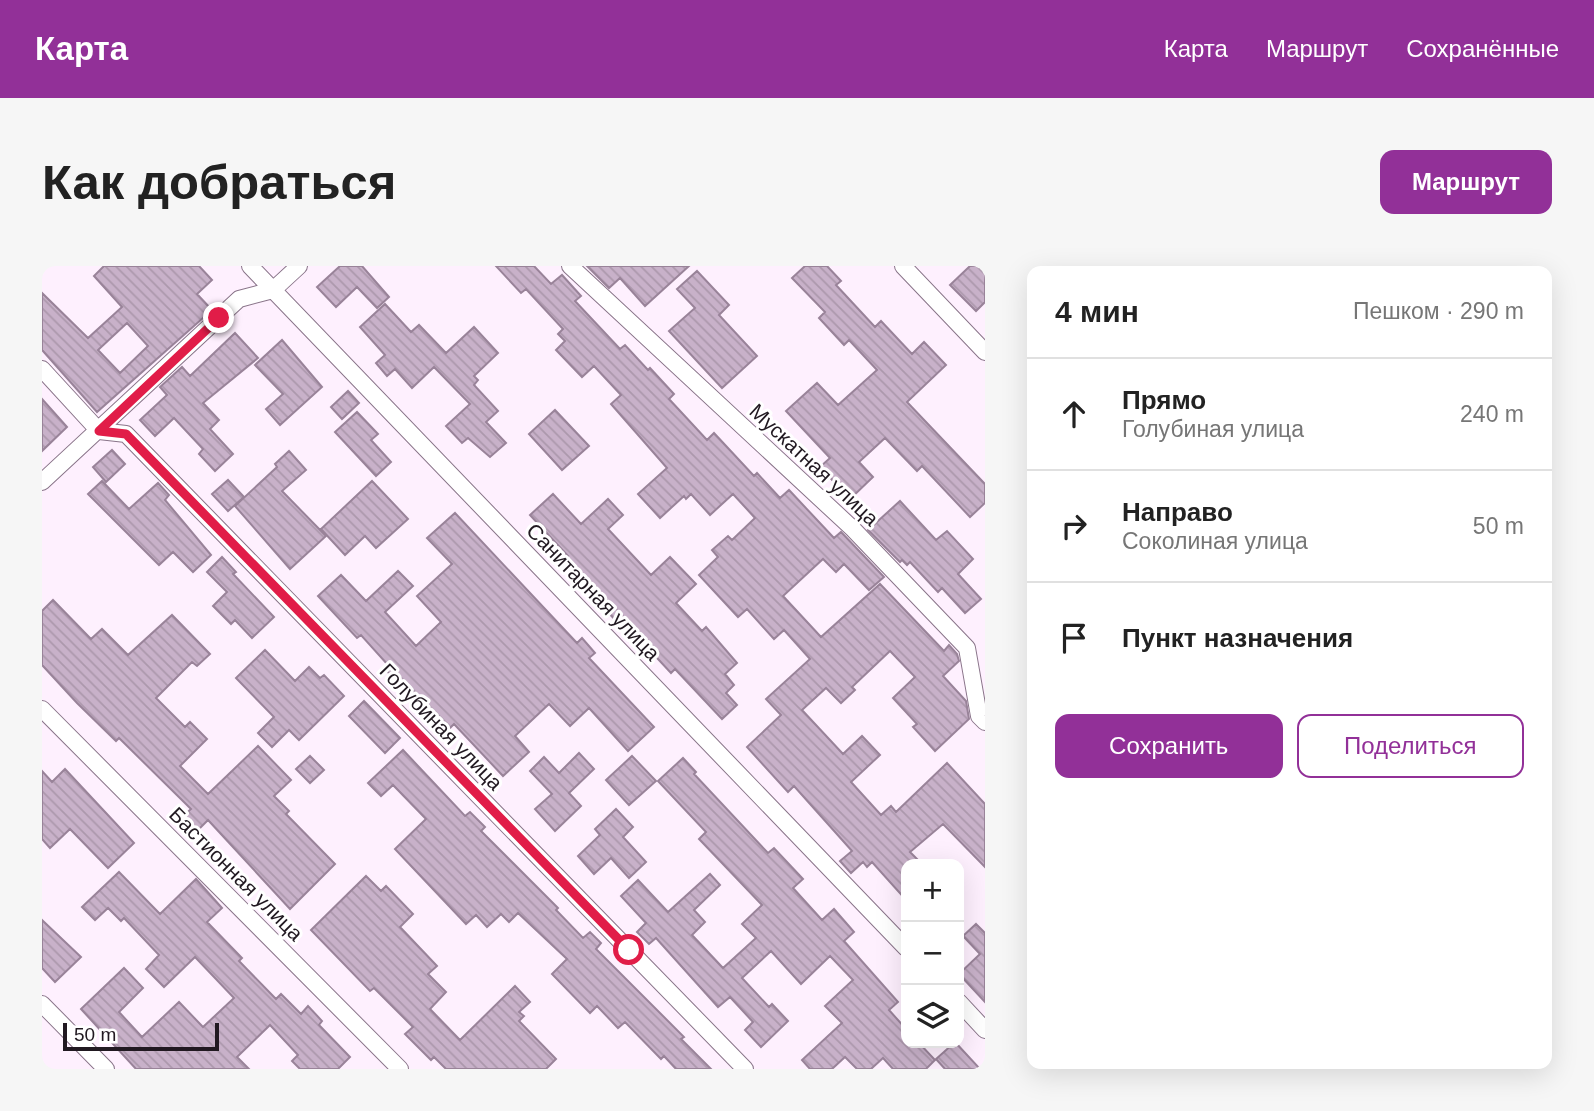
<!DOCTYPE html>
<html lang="ru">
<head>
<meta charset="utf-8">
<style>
  :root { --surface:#fff; --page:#f6f6f6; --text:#222; --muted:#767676; --line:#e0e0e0; --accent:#923098 }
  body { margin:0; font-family:Arial,sans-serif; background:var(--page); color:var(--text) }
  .controls { position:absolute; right:21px; bottom:21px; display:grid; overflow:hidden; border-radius:14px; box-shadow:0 7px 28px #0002 }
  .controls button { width:63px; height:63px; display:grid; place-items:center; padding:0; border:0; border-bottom:2px solid var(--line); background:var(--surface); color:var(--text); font:35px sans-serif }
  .scale { position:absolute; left:21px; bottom:18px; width:156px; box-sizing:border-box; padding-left:7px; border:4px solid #211921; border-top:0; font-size:19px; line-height:24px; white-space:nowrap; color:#211921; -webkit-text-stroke:5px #fff; paint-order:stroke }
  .stop { position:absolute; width:21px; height:21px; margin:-16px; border:5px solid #e11d48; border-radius:50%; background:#fff }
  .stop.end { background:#e11d48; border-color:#fff; box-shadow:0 2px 7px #0008 }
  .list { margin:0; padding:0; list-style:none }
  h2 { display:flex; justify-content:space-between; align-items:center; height:91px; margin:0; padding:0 28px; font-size:30px }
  h2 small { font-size:23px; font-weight:400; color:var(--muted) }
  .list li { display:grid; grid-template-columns:46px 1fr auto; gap:21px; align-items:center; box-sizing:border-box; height:112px; padding:0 28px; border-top:2px solid var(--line) }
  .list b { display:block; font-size:26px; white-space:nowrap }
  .list p { margin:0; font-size:23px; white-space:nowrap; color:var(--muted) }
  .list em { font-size:23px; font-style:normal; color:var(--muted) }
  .actions { display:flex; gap:14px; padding:21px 28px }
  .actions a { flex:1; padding:16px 0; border:2px solid var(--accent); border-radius:14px; text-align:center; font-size:24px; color:var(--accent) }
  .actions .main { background:var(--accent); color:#fff }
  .icon { flex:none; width:38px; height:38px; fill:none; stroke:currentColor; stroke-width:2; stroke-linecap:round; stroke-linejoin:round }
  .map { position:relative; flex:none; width:943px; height:803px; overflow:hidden; border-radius:14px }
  header { display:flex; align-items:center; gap:42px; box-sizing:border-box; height:98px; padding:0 35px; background:var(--accent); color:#fff }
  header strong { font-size:33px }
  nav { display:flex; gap:38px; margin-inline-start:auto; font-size:24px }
  .intro { display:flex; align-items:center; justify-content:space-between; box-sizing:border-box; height:168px; padding:0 42px }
  h1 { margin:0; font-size:49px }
  .button { padding:18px 32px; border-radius:14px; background:var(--accent); color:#fff; font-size:24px; font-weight:700 }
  main { display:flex; gap:42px; padding:0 42px }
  aside { flex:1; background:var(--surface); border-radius:14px; box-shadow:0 7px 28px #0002 }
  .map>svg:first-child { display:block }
  .building { fill:url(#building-back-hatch); stroke:#998399; stroke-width:2; fill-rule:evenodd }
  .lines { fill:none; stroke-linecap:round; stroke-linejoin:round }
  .street-casing { stroke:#897489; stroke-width:18 }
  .street { stroke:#fff; stroke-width:16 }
  .route { stroke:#e11d48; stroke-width:9 }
  .labels { text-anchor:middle; stroke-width:6; stroke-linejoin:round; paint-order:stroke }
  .street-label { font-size:21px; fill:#211921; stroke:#fff }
</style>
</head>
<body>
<header>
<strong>Карта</strong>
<nav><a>Карта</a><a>Маршрут</a><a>Сохранённые</a></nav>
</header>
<div class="intro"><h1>Как добраться</h1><a class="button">Маршрут</a></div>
<main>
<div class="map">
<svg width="943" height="803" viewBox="0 0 943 803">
  <defs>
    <pattern id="building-back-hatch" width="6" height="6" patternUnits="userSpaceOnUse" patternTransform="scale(1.75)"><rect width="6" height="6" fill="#c8b1c9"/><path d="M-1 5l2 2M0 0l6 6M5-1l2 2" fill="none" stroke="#ac98ac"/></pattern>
  </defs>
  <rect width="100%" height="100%" fill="#fef0fe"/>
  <path class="building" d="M62,0H157L170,14L155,28L170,44L55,146L0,84V27L46,72L80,41L52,10ZM85,57L106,80L78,107L56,84Z
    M298,0H320L347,31L335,42L315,21L294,41L275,21Z
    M454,0H492L509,18L520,9L539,30L533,35L578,83L583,79L606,104L608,102L632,128L627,133L665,174L672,167L712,210L715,207L738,232L747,224L792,272L799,266L842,311L827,324L802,298L794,306L781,293L741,330L779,371L838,318L902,385L907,379L915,388L917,395L901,410L924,435L927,453L893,485L871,461L875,458L851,432L873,411L848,385L810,421L813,424L799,437L784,422L760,444L801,488L820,470L838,489L809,516L839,549L849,540L854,546L905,497L943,538V601L901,558L868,586L880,598H864V634L830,596L825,601L821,596L809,607L798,595L810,585L752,520L746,526L705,481L739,449L724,433L768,393L742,364L732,373L705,343L696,351L657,309L676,291L670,284L686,270L690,274L713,252L691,228L668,249L649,228L644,233L642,230L618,252L596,228L625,202L569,138L579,129L552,100L540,111L514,84L523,75L516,68L521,63L484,23L479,27Z
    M545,0H647L603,40L578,12L567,22Z
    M763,0H785L799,15L794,19L833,61L839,55L870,88L882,76L904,99L865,136L943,218V237L928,251L880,200L875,205L843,172L817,196L831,211L808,233L778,201L788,192L744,145L775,117L796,139L835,104L807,74L802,79L777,52L783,46L750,12Z
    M928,0H936L943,7V36L934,45L908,19Z
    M655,5L687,39L677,49L715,90L680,122L627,65L653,42L635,23Z
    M343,38L369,66L377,59L404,87L432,61L456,87L432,110L436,114L432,119L456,145L444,156L464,177L448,191L426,172L420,177L404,160L428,138L392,101L370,122L353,103L345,110L334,97L343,89L318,61Z
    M193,67L216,92L161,137L177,154L168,163L191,188L173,205L157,188L161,183L132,152L113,170L98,154L125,129L118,121L140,101L148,110Z
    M240,74L280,121L238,159L224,143L241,128L213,99Z
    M306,125L317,137L300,153L289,141Z
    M0,133L25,161L0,185Z
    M513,144L547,180L520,204L487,168Z
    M315,146L336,168L329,174L349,196L334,210L293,166Z
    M70,184L83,198L64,216L51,201Z
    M247,185L264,204L240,225L284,270L248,303L193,240L235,201L233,198Z
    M186,214L202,231L186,245L170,228Z
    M60,215L87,243L116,217L127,229L123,234L169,289L151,306L131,286L117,299L46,228Z
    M330,215L366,253L334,282L323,270L303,289L279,263Z
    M511,228L539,258L566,233L581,249L566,263L609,309L628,291L654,318L634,337L660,365L664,361L695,397L683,408L692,419L684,427L695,439L680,453L633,403L629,407L590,365L587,368L518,297L526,290L488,249Z
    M858,235L894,274L905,265L931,293L916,308L939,333L923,347L900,322L896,326L868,296L865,299L860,294L858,296L826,264Z
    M413,247L535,377L540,372L553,387L547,392L612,461L586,485L547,442L528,460L507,438L473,470L487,486L461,510L412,458L404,466L342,402L346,399L319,369L315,372L276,330L299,309L324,335L356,305L371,320L343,346L374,380L399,356L375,330L410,298L385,272Z
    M180,291L194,306L191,308L232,351L210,372L193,354L189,358L171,340L185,326L165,306Z
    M11,334L49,373L60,363L86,389L130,349L168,388L155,400L150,396L114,432L143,461L148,456L165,473L138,500L166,528L216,480L249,514L232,530L247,545L244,548L293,598L248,643L166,554L153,567L139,552L149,543L77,472L74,475L35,437L0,399V345Z
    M223,384L253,415L267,401L278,412L282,409L302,430L257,474L247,464L230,481L216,467L232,451L194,412Z
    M322,435L358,472L343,487L307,450Z
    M361,484L423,550L428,546L443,561L439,565L516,642L514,644L541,672L548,666L559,677L554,683L642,771L639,773L669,803H634L622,790L619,793L583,756L576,762L555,740L548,747L510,708L525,693L476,647L467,656L459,648L445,661L434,649L424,658L353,583L384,553L351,519L339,530L326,517Z
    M537,487L552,503L527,527L539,540L513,565L493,543L510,528L488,505L502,491L517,507Z
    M268,490L282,504L268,517L254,503Z
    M590,490L614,515L587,539L564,514Z
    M641,492L654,506L652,508L726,587L732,582L761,613L751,622L780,654L792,643L812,666L802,675L856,736L847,744L864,763V777H877L893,794L884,803H851L841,792L829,803H815L803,791L790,803H768L760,794L800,757L783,740L811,714L788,690L759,718L729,685L700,712L727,741L730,738L746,755L719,781L703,764L711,756L688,731L676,741L614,672L607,678L595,666L604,657L579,630L596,614L626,646L668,608L678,619L652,644L663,656L650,669L681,702L714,672L700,658L720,639L657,573L664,566L616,515Z
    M23,503L92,577L66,602L28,563L8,582L0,573V505L10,516Z
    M574,543L591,561L581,571L604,596L587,612L569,592L552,608L536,590L558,569L553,563Z
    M77,606L118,648L154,613L180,642L165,656L200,692L197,695L234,733L239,728L259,748L266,740L280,755L277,759L308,791L296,803H258L250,795L256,789L228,759L195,791L207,803H94L39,743L82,702L101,722L77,746L100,771L137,736L161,761L192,732L153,691L122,721L104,703L117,689L82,652L79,655L66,642L53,654L40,641Z
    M324,610L339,625L344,620L371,648L358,661L395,700L386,708L404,726L388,743L418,774L473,720L488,736L477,746L482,750L477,755L514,793L504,803H404L392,791L389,794L363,768L371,761L332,722L328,725L269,664Z
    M0,654L39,691L13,716L0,702Z
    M934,658L943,667V736L917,708L938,688L921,670Z
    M912,777H914L938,803H903L894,793Z"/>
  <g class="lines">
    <defs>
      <path id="street" d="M208,0L864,682
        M528,0L811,263L925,382L937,450L943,456
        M861,0L943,86
        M0,103L57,165L84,168L703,803
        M0,216L197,33L231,24L257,0
        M0,443L358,803
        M917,736L943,764
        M0,738L64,803"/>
    </defs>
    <use href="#street" class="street-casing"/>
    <use href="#street" class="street"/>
  </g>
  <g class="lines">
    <path class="route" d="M177,52L57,165L84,168L587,684"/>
  </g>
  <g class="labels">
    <g class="street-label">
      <text transform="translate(772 199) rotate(43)" y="7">Мускатная улица</text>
      <text transform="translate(551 326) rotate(46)" y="7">Санитарная улица</text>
      <text transform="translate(399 461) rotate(46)" y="7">Голубиная улица</text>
      <text transform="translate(194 608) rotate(45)" y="7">Бастионная улица</text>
    </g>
  </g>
</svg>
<div class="controls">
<button>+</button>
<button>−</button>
<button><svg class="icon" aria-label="layers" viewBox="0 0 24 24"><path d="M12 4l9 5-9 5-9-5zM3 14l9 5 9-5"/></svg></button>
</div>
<div class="scale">50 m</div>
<div class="stop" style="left:587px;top:684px"></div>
<div class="stop end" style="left:177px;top:52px"></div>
</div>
<aside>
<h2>4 мин<small>Пешком · 290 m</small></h2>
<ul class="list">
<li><svg class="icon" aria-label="ahead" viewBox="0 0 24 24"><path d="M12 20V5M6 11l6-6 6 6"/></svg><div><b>Прямо</b><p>Голубиная улица</p></div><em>240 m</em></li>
<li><svg class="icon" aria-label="right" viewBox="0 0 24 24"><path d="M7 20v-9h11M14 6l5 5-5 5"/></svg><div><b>Направо</b><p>Соколиная улица</p></div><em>50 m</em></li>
<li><svg class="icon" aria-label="arrive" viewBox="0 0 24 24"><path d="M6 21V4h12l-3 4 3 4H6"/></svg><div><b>Пункт назначения</b></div></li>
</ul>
<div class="actions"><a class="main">Сохранить</a><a>Поделиться</a></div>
</aside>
</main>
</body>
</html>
